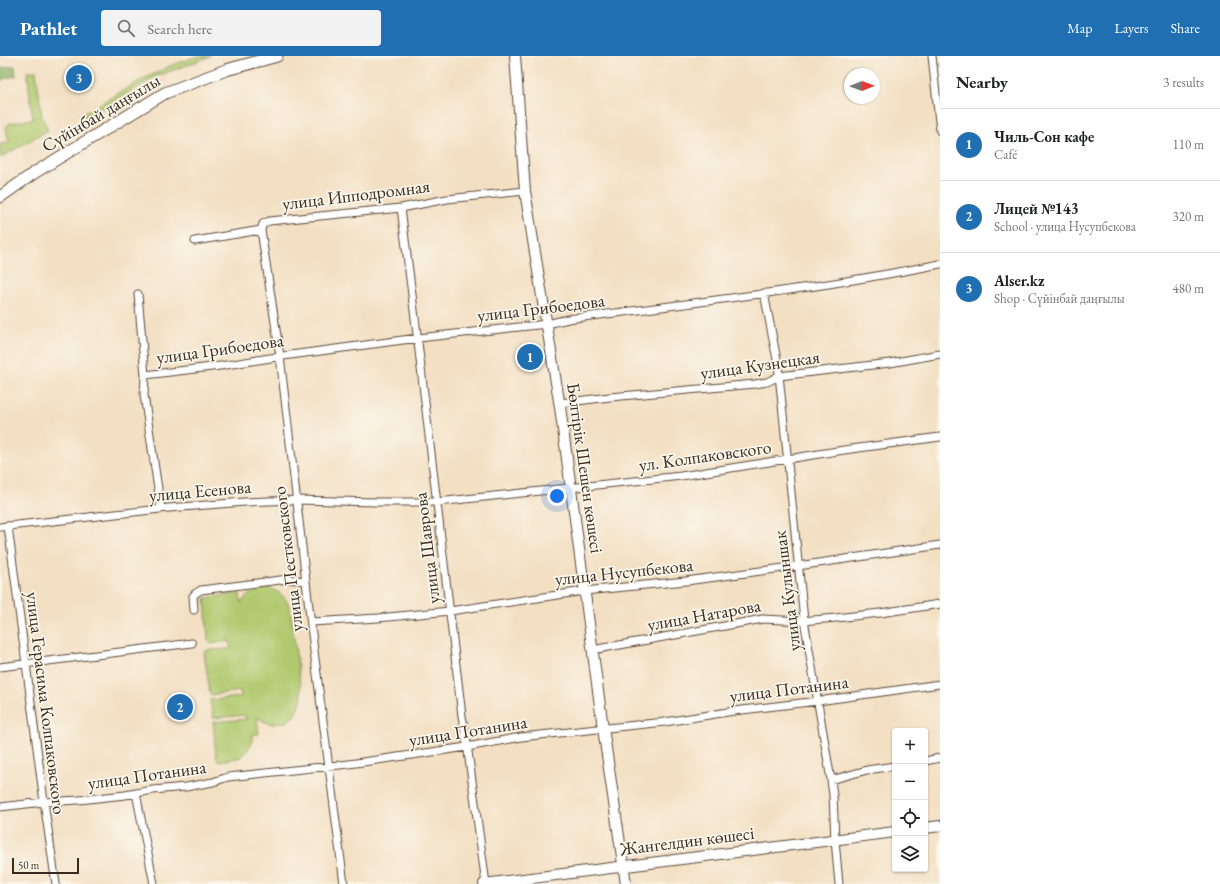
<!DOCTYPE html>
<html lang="en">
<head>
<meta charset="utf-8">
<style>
  :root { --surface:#fff; --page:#f2f2f2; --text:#202124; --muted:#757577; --line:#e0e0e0; --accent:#1f6fb2 }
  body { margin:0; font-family:"EB Garamond",serif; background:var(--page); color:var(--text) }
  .controls { position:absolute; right:12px; bottom:12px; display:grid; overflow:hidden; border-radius:4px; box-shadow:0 1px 3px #0004 }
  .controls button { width:36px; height:36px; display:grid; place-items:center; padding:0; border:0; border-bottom:1px solid var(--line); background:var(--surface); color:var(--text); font:20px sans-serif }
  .compass { position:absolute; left:844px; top:12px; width:36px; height:36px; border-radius:50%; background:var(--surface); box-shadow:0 1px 3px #0004; rotate:89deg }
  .scale { position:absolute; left:12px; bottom:10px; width:67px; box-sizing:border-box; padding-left:4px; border:2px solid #3b2a1e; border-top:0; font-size:11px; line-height:14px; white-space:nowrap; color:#3b2a1e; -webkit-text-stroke:3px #fbf7ec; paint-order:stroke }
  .you { position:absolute; left:557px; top:440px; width:14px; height:14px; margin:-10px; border:3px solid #fff; border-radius:50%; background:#1a73e8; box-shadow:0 0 0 6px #1a73e833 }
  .badge { display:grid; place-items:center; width:26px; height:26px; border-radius:50%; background:var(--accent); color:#fff; font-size:13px; font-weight:700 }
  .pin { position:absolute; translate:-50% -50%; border:2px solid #fff; box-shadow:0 1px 4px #0006 }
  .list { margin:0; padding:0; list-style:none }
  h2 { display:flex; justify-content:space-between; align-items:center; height:52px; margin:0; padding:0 16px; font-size:17px }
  h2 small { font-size:13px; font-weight:400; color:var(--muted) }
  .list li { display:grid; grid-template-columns:26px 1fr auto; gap:12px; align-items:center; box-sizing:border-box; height:72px; padding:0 16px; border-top:1px solid var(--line) }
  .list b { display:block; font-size:15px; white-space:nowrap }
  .list p { margin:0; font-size:13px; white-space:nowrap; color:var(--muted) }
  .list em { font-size:13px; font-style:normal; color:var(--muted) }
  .icon { flex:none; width:22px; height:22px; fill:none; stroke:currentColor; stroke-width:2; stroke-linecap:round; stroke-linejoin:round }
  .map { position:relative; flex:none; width:940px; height:828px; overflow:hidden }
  header { display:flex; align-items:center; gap:24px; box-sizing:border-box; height:56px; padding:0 20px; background:var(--accent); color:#fff }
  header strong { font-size:19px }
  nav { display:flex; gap:22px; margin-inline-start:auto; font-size:14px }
  .search { width:280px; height:36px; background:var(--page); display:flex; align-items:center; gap:10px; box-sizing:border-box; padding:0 14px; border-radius:4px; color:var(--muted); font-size:15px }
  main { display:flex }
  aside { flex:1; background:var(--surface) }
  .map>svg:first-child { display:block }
  .green { fill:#b1c96e; stroke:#767a46 }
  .forest { fill:#8cad61; stroke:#646c40 }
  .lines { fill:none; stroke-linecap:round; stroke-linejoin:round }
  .street-casing { stroke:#574537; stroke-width:9 }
  .secondary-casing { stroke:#574537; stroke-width:12 }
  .primary-casing { stroke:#574537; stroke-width:13 }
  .street { stroke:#fff; stroke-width:7 }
  .secondary { stroke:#fff; stroke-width:10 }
  .primary { stroke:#fff; stroke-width:11 }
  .labels { text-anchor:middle; stroke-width:3.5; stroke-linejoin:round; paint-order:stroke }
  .street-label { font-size:18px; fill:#3b2a1e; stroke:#fbf7ec }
</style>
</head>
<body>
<header>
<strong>Pathlet</strong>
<div class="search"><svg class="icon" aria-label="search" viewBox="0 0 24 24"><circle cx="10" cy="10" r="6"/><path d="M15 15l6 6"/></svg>Search here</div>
<nav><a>Map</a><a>Layers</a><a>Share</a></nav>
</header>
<main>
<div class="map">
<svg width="940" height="828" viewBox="0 0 940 828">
  <rect width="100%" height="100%" fill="#fbf7ec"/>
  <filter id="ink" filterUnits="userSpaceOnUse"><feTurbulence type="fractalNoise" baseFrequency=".025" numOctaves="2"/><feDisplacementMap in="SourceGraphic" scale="8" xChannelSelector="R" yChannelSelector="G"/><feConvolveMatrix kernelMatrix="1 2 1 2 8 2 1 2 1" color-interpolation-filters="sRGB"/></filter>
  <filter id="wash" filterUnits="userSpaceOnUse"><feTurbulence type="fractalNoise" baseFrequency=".012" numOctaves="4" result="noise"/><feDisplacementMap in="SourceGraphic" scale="16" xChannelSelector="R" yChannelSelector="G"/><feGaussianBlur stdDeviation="0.9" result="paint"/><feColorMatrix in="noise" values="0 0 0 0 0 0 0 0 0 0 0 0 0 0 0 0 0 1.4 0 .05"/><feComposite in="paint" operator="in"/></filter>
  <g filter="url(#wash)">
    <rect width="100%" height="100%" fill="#f3dfc2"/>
    <path class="green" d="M197,0H211L155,21L84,63L81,59L143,23L170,10Z
      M36,15L42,61L48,74L0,102V88L9,87L6,71L10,67L33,63L27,16Z
      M267,532C279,534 284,540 290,551L302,643L294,660L286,666L274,668L265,666L257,661L259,678H253L252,687L242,701L219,705L216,701L213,666L246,663L245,659L213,662L210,644L241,641L240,635L210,639L204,596L208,594L231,593L229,585L211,588L208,585L205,542L240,537L241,547C248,537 255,534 267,532Z"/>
    <path class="forest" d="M15,10L16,20L6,22L0,25V12Z"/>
  </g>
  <g filter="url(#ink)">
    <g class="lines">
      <defs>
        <path id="street" d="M932,0L940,75
          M401,152L417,278L462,660L467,688L486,828
          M261,174L280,300L314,595L344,828
          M195,185L261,174L263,168L269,165L401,152L447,143L525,135
          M764,237L778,309L804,564L831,724L833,739L835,784L839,828
          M138,238L145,319L144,339L161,453
          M145,319L220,310L283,300L418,282L547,268L568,263C692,247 817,233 940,208
          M560,347L610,341L755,328L767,326L779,320L890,307L940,298
          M8,470L44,746L56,828
          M0,471L169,452L245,446L296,444L377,446H437L681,420L844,394L940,381
          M194,554L193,540L196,537L201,534L288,523L306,525
          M311,566L378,562L450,555L584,535L686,525L798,510L940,489
          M592,594L763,563L801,565L836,562L880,557L940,548
          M0,611L192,587
          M925,705L940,702
          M831,724L867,714L895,710
          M136,737L154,828
          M0,751L44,746L79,744L125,739L153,734L186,731L213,726L228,721L349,708L467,691L521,681L665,666L734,655L818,645L940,628"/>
        <path id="secondary" d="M515,0L525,135L560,351L603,672L626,828
          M925,772L940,770
          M484,828L895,776"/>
        <path id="primary" d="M0,141L34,117L165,37L226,14L277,0"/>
      </defs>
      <use href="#street" class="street-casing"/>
      <use href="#secondary" class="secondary-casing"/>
      <use href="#primary" class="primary-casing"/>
      <use href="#street" class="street"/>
      <use href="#secondary" class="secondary"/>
      <use href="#primary" class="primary"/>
    </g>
  </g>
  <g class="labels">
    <g class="street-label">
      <text transform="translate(101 57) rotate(-31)" y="6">Сүйінбай даңғылы</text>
      <text transform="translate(356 139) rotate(-7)" y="6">улица Ипподромная</text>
      <text transform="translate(541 252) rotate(-7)" y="6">улица Грибоедова</text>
      <text transform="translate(220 293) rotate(-8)" y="6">улица Грибоедова</text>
      <text transform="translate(760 309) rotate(-8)" y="6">улица Кузнецкая</text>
      <text transform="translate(705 400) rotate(-8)" y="6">ул. Kолпаковского</text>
      <text transform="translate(585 412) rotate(82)" y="6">Бөлтірік Шешен көшесі</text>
      <text transform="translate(200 435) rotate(-5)" y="6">улица Есенова</text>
      <text transform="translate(427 492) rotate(-97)" y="6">улица Шаврова</text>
      <text transform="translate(288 503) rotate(-97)" y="6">улица Пестковского</text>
      <text transform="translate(624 516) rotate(-6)" y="6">улица Нусупбекова</text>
      <text transform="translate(787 535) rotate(-97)" y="6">улица Кулыншак</text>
      <text transform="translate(704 559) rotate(-10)" y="6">улица Натарова</text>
      <text transform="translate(789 633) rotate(-7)" y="6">улица Потанина</text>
      <text transform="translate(46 647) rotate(83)" y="6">улица Герасима Колпаковского</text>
      <text transform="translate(468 675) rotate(-9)" y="6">улица Потанина</text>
      <text transform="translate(147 719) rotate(-8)" y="6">улица Потанина</text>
      <text transform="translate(687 785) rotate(-7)" y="6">Жангелдин көшесі</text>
    </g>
  </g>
</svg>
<div class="controls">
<button>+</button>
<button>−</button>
<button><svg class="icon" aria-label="locate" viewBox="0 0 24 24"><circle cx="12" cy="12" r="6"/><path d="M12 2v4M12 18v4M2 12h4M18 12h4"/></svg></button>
<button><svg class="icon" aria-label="layers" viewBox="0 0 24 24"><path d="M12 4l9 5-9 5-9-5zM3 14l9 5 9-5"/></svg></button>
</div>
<svg class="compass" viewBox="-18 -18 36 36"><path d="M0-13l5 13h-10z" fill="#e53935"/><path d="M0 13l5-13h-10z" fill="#757577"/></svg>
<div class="scale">50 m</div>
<div class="you"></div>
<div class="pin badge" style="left:530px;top:301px">1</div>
<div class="pin badge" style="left:180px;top:651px">2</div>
<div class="pin badge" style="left:79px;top:22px">3</div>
</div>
<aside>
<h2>Nearby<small>3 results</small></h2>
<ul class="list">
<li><span class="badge">1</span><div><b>Чиль-Сон кафе</b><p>Café</p></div><em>110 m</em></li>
<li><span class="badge">2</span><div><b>Лицей №143</b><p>School · улица Нусупбекова</p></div><em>320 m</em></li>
<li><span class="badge">3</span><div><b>Alser.kz</b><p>Shop · Сүйінбай даңғылы</p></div><em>480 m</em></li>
</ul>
</aside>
</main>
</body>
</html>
